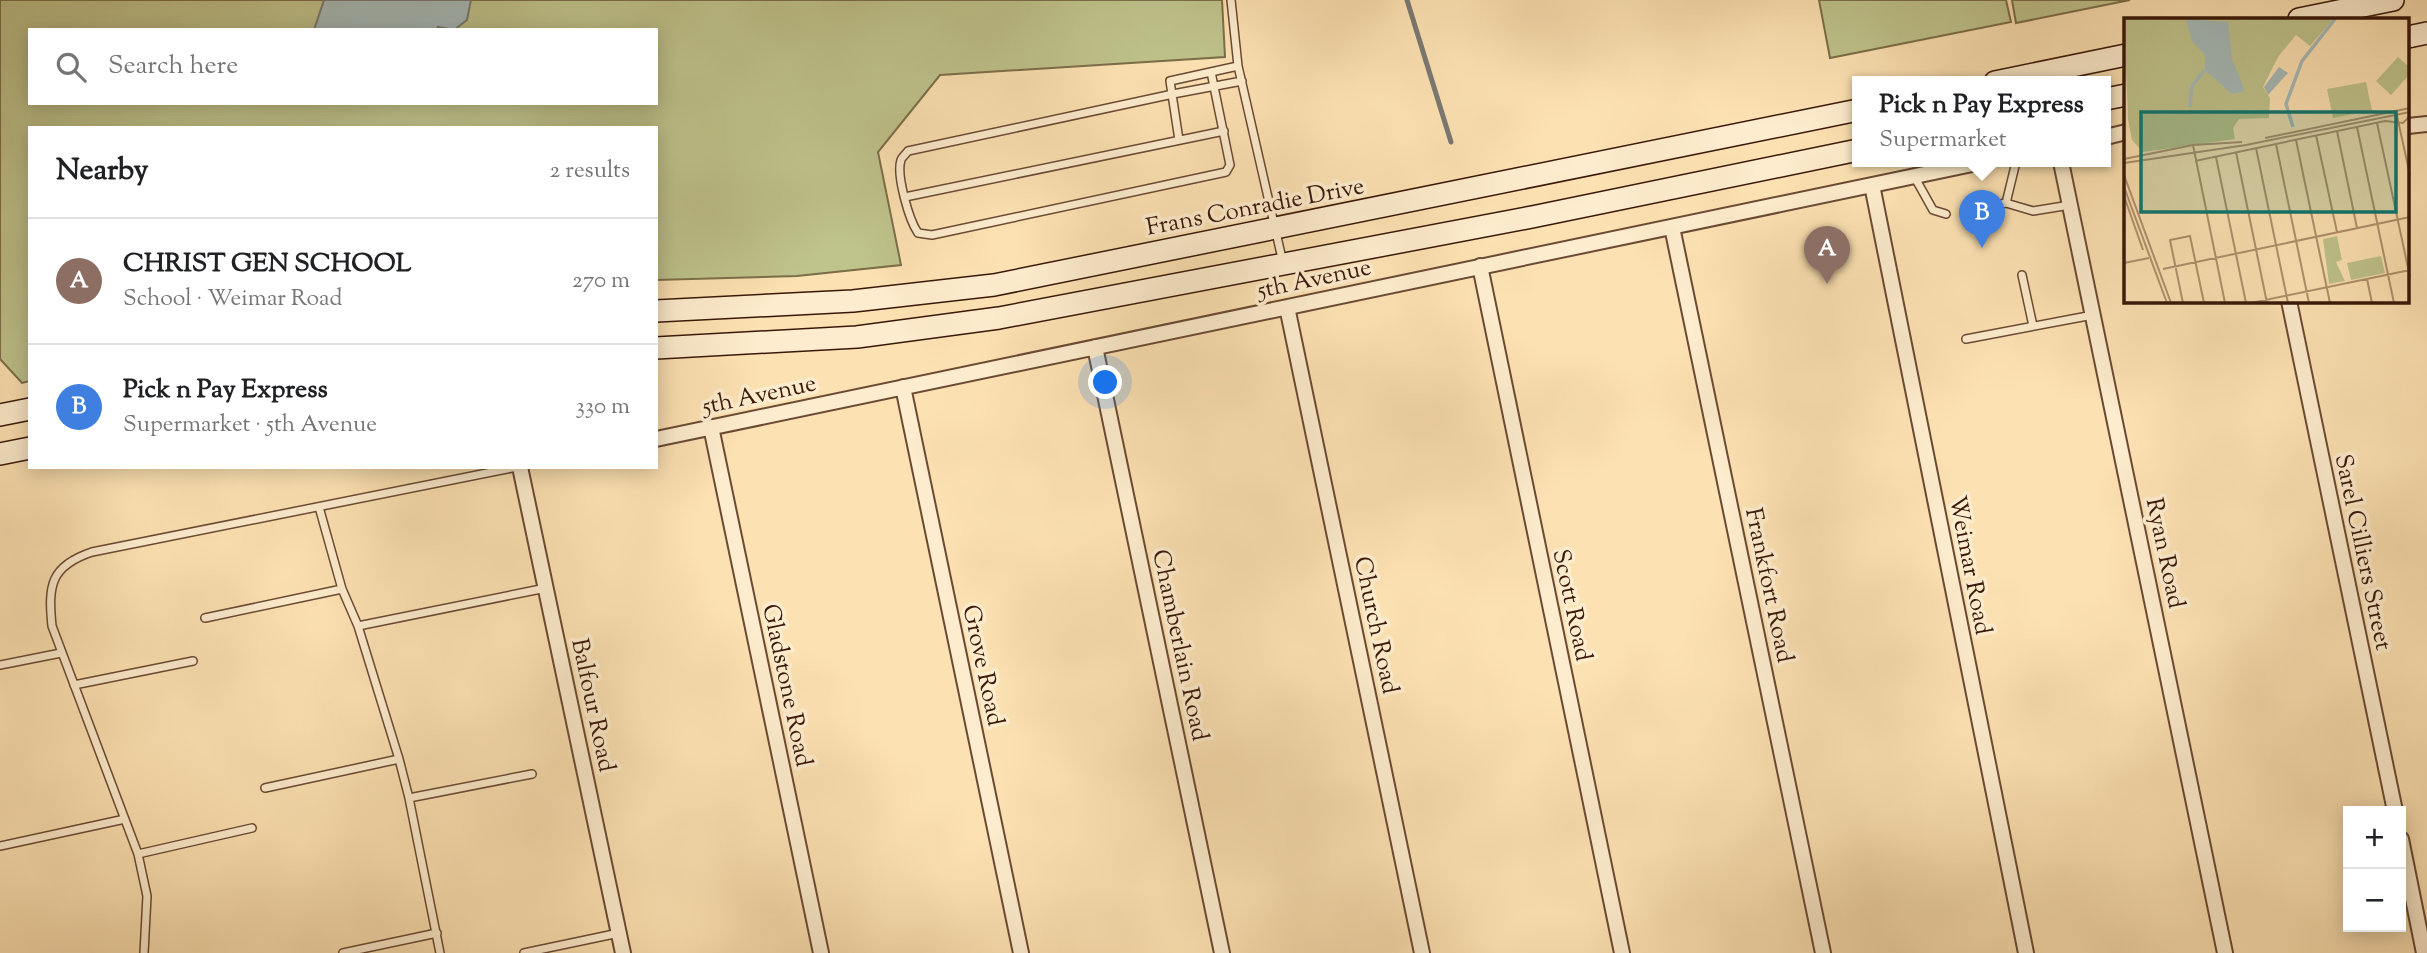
<!DOCTYPE html>
<html lang="en">
<head>
<meta charset="utf-8">
<style>
  :root { --surface:#fff; --page:#f2f2f2; --text:#202124; --muted:#757577; --line:#e0e0e0; --accent:#ea580c }
  body { margin:0; font-family:"Sorts Mill Goudy",serif; background:var(--page); color:var(--text) }
  .controls { position:absolute; right:21px; bottom:21px; display:grid; overflow:hidden; border-radius:0px; box-shadow:0 4px 18px #0003 }
  .controls button { width:63px; height:63px; display:grid; place-items:center; padding:0; border:0; border-bottom:2px solid var(--line); background:var(--surface); color:var(--text); font:35px sans-serif }
  .you { position:absolute; left:1106px; top:383px; width:24px; height:24px; margin:-18px; border:5px solid #fff; border-radius:50%; background:#1a73e8; box-shadow:0 0 0 10px #1a73e833 }
  .badge { display:grid; place-items:center; width:46px; height:46px; border-radius:50%; background:var(--accent); color:#fff; font-size:23px; font-weight:700 }
  .pin { position:absolute; translate:-50% -58px; filter:drop-shadow(0 2px 4px #0008) }
  .pin::after { content:''; position:absolute; top:37px; width:24px; height:21px; background:inherit; clip-path:polygon(0 0,100% 0,50% 100%) }
  .popup { position:absolute; left:1852px; top:76px; width:259px; height:91px; box-sizing:border-box; display:grid; place-content:center; border-radius:0px; background:var(--surface); filter:drop-shadow(0 2px 5px #0005); font-size:23px; white-space:nowrap; color:var(--muted) }
  .popup b { font-size:26px; color:var(--text) }
  .popup::after { content:''; position:absolute; left:50%; top:100%; margin-left:-14px; border:14px solid transparent; border-top-color:var(--surface) }
  .list { margin:0; padding:0; list-style:none }
  h2 { display:flex; justify-content:space-between; align-items:center; height:91px; margin:0; padding:0 28px; font-size:30px }
  h2 small { font-size:23px; font-weight:400; color:var(--muted) }
  .list li { display:grid; grid-template-columns:46px 1fr auto; gap:21px; align-items:center; box-sizing:border-box; height:126px; padding:0 28px; border-top:2px solid var(--line) }
  .list b { display:block; font-size:26px; white-space:nowrap }
  .list p { margin:0; font-size:23px; white-space:nowrap; color:var(--muted) }
  .list em { font-size:23px; font-style:normal; color:var(--muted) }
  .icon { flex:none; width:38px; height:38px; fill:none; stroke:currentColor; stroke-width:2; stroke-linecap:round; stroke-linejoin:round }
  .map { position:relative; flex:none; width:2427px; height:953px; overflow:hidden }
  .search { position:absolute; background:var(--surface); box-shadow:0 4px 18px #0003; left:28px; top:28px; width:630px; height:77px; display:flex; align-items:center; gap:18px; box-sizing:border-box; padding:0 24px; border-radius:0px; color:var(--muted); font-size:26px }
  .panel { position:absolute; background:var(--surface); box-shadow:0 4px 18px #0003; left:28px; top:126px; width:630px; height:343px; border-radius:0px }
  .map>svg:first-child { display:block }
  .green { fill:#bfc38c; stroke:#7c6e4a; stroke-width:2; fill-rule:evenodd }
  .water { fill:#a5bab9; stroke:#7a7973; stroke-width:2 }
  .lines { fill:none; stroke-linecap:round; stroke-linejoin:round }
  .stream { stroke:#7a7973; stroke-width:5 }
  .service-casing { stroke:#6a4a33; stroke-width:10 }
  .minor-casing { stroke:#6a4a33; stroke-width:18 }
  .secondary-casing { stroke:#391809; stroke-width:24 }
  .service { stroke:#fdeccd; stroke-width:7 }
  .minor { stroke:#fdeccd; stroke-width:14 }
  .secondary { stroke:#fdeccd; stroke-width:21 }
  .labels { text-anchor:middle; stroke-width:7; stroke-linejoin:round; paint-order:stroke }
  .street-label { font-size:24px; fill:#391809; stroke:#fdeccd }
  .inset-river { fill:none; stroke:#a5bab9; stroke-width:3.5 }
  .inset-road { fill:none; stroke:#ae916e; stroke-width:2 }
  .view { fill:#0f766e; fill-opacity:0.15; stroke:#0f766e; stroke-width:3.5 }
  .inset-edge { fill:none; stroke:#391809; stroke-width:3.5 }
</style>
</head>
<body>
<div class="map">
<svg width="2427" height="953" viewBox="0 0 2427 953">
  <rect width="100%" height="100%" fill="#fce1b2"/>
  <filter id="stains"><feTurbulence type="fractalNoise" baseFrequency=".00286" numOctaves="4"/><feColorMatrix values="0 0 0 0 .2 0 0 0 0 .09 0 0 0 0 .02 0 0 0 .5 -.17"/></filter>
  <radialGradient id="worn" r=".72"><stop offset=".6" stop-color="#630" stop-opacity="0"/><stop offset="1" stop-color="#630" stop-opacity=".3"/></radialGradient>
  <path class="green" d="M0,0H1222L1225,57L940,75L878,152L901,265L797,276L656,280V128H30V381L22,383L0,359ZM30,30H656V103H30Z
    M1819,0H2006L2011,22L1830,58Z
    M2012,0H2130L2016,23Z"/>
  <path class="water" d="M324,0H471L467,20L454,30L438,27L437,30H314Z"/>
  <g class="lines">
    <path class="stream" d="M1407,0L1451,142"/>
    <defs>
      <path id="service" d="M1231,0L1238,66L1283,263
        M1211,72L1230,165L1226,172L932,235L918,233C909,220 896,175 901,160C902,157 906,154 908,151L1173,94L1242,81
        M1179,140L1170,81L1238,66
        M1914,176L1933,210L1946,214
        M905,197L1224,131
        M2006,203L2033,211L2070,205
        M1997,205L2006,203L2016,162
        M2022,275L2033,326
        M1966,339L2093,315
        M319,507L342,589L358,626L399,759L409,798L440,953
        M205,618L342,589
        M358,626L546,588
        M0,665L61,653
        M74,685L193,661
        M265,788L399,759
        M409,798L532,774
        M0,846L125,819
        M138,854L252,828
        M144,953L147,896L138,854L52,626C48,586 50,566 92,552L517,467
        M343,953L437,933
        M524,953L619,933"/>
      <path id="minor" d="M2408,126L2427,124
        M2106,137L2126,132
        M2061,162L2225,953
        M1872,185L2026,953
        M1672,227L1823,953
        M1480,266L1622,953
        M2289,301L2395,811
        M1287,307L1422,953
        M1095,347L1222,953
        M903,387L1021,953
        M711,427L821,953
        M656,439L1982,162
        M520,467L623,953
        M2401,839L2424,953"/>
      <path id="secondary" d="M2299,19L2393,0
        M2408,37L2427,33
        M1995,82L2126,55
        M2106,99L2126,95
        M656,311L853,301L994,285L1858,110
        M656,348L857,337L999,318L1532,217L1858,150
        M0,415L30,409
        M0,454L30,448"/>
    </defs>
    <use href="#service" class="service-casing"/>
    <use href="#minor" class="minor-casing"/>
    <use href="#secondary" class="secondary-casing"/>
    <use href="#service" class="service"/>
    <use href="#minor" class="minor"/>
    <use href="#secondary" class="secondary"/>
  </g>
  <g class="labels">
    <g class="street-label">
      <text transform="translate(1255 206) rotate(-11)" y="8">Frans Conradie Drive</text>
      <text transform="translate(1314 278) rotate(-12)" y="8">5th Avenue</text>
      <text transform="translate(759 394) rotate(-12)" y="8">5th Avenue</text>
      <text transform="translate(2364 552) rotate(78)" y="8">Sarel Cilliers Street</text>
      <text transform="translate(2166 553) rotate(78)" y="8">Ryan Road</text>
      <text transform="translate(1971 565) rotate(79)" y="8">Weimar Road</text>
      <text transform="translate(1770 585) rotate(78)" y="8">Frankfort Road</text>
      <text transform="translate(1573 605) rotate(78)" y="8">Scott Road</text>
      <text transform="translate(1377 625) rotate(78)" y="8">Church Road</text>
      <text transform="translate(1181 645) rotate(78)" y="8">Chamberlain Road</text>
      <text transform="translate(984 665) rotate(78)" y="8">Grove Road</text>
      <text transform="translate(788 685) rotate(78)" y="8">Gladstone Road</text>
      <text transform="translate(594 705) rotate(78)" y="8">Balfour Road</text>
    </g>
  </g>
  <g transform="translate(2124 18)">
    <rect width="285" height="285" fill="#fce1b2"/>
    <path d="M0,1H209L186,28L172,17L154,39L139,69L146,80L145,100L115,101L109,110L111,121L19,134L8,122L4,101ZM274,39L285,49V57L267,77L252,63ZM242,64L248,92L209,100L203,71ZM213,218L218,242L212,244L221,263L205,266L199,221ZM257,238L261,255L227,262L223,245Z" fill="#bfc38c"/>
    <path d="M62,1L104,4L108,41L121,73L108,76L81,52V37L68,23ZM155,49L164,55L144,77L140,69Z" fill="#a5bab9"/>
    <path class="inset-river" d="M66,89L68,68L81,52M169,109L162,86L178,43L211,1"/>
    <path class="inset-road" d="M273,98L286,157M253,105L286,259M233,109L270,285M213,113L233,210M192,117L213,214M141,120L286,90M172,122L206,285M152,126L185,285M69,127L101,285M132,130L164,285M112,134L143,285M92,139L122,285M0,141L69,127L118,124M71,143L261,103L279,105L286,98M0,145L122,127L286,94M0,157L47,285M0,169L43,285M0,178L19,232M0,245L25,240M39,251L286,199M243,261L248,285M59,285L46,222L66,218L80,285M127,285L286,252"/>
    <path class="view" d="M17,94H272V194H17Z"/>
    <rect width="285" height="285" class="inset-edge"/>
  </g>
  <rect width="100%" height="100%" filter="url(#stains)"/>
  <rect width="100%" height="100%" fill="url(#worn)"/>
</svg>
<div class="controls">
<button>+</button>
<button>−</button>
</div>
<div class="you"></div>
<div class="pin badge" style="left:1827px;top:284px;background:#8d6e63">A</div>
<div class="pin badge" style="left:1982px;top:248px;background:#3f7fe0">B</div>
<div class="popup"><b>Pick n Pay Express</b>Supermarket</div>
<div class="search"><svg class="icon" aria-label="search" viewBox="0 0 24 24"><circle cx="10" cy="10" r="6"/><path d="M15 15l6 6"/></svg>Search here</div>
<section class="panel">
<h2>Nearby<small>2 results</small></h2>
<ul class="list">
<li><span class="badge" style="background:#8d6e63">A</span><div><b>CHRIST GEN SCHOOL</b><p>School · Weimar Road</p></div><em>270 m</em></li>
<li><span class="badge" style="background:#3f7fe0">B</span><div><b>Pick n Pay Express</b><p>Supermarket · 5th Avenue</p></div><em>330 m</em></li>
</ul>
</section>
</div>
</body>
</html>
